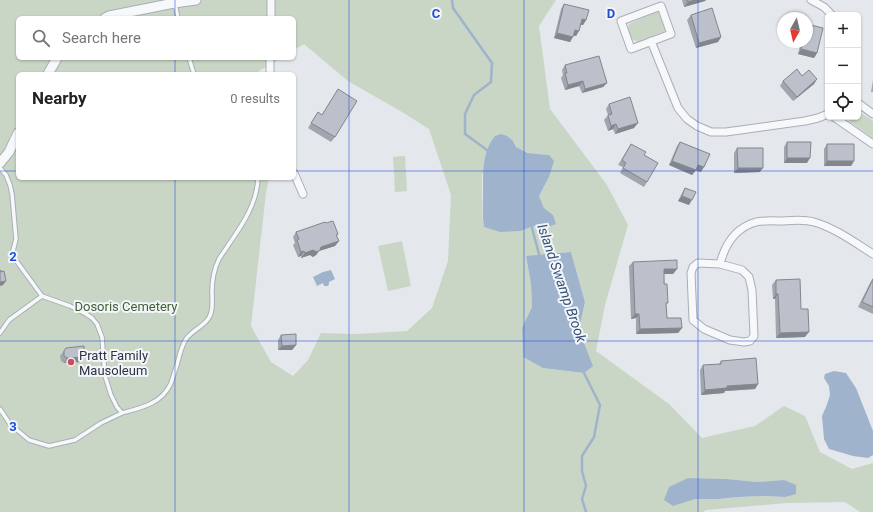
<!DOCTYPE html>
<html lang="en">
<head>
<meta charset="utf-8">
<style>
  :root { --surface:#fff; --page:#f6f6f6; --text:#222; --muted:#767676; --line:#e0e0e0 }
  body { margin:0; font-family:Roboto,sans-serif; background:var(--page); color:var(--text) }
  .controls { position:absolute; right:12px; top:12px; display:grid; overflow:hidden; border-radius:6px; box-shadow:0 1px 3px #0004 }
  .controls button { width:36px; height:36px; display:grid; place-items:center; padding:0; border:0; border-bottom:1px solid var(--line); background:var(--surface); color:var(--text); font:20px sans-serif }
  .compass { position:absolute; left:777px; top:12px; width:36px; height:36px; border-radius:50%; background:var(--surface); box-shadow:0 1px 3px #0004; rotate:188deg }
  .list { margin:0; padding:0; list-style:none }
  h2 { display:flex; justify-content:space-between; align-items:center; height:52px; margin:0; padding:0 16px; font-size:17px }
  h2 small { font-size:13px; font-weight:400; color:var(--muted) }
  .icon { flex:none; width:22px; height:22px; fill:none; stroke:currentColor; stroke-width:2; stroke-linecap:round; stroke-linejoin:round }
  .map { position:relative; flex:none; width:873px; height:512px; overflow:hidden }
  .search { position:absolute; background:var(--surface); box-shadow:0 1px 3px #0004; left:16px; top:16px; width:280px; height:44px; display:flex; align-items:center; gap:10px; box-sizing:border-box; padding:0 14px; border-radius:6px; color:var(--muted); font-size:15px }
  .panel { position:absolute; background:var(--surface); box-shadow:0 1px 3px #0004; left:16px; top:72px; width:280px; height:108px; border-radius:6px }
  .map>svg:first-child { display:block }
  .green { fill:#c9d6c5; fill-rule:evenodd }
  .water { fill:#9fb4cc }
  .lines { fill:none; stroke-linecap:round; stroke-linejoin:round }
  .stream { stroke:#9fb4cc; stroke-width:2.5 }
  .service-casing { stroke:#a9aeb7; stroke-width:5.5 }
  .minor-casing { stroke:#a9aeb7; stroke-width:9 }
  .tertiary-casing { stroke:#a9aeb7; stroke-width:11 }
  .service { stroke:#f7f8fa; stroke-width:3.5 }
  .minor { stroke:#f7f8fa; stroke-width:7 }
  .tertiary { stroke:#f7f8fa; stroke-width:9 }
  .wall { fill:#a1a5ae }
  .shaded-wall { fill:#83868d }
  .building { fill:#bbc0ca; stroke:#83868d }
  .grid { fill:none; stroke:#1d4ed8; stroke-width:1; stroke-opacity:0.55 }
  .poi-dot { fill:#d1495b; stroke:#f4f6f9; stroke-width:1.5 }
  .labels { text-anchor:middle; stroke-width:4; stroke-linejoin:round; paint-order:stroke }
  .park-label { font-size:13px; fill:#3f6138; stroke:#f4f6f9 }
  .poi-label { font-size:13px; fill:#2b3445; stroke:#f4f6f9; text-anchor:start }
  .water-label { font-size:14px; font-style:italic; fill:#34527a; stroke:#f4f6f9 }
  .grid-label { font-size:13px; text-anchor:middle; font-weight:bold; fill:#1d4ed8; stroke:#f4f6f9; stroke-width:4; stroke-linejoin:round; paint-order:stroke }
</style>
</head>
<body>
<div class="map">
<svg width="873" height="512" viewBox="0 0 873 512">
  <rect width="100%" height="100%" fill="#e4e7ec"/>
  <path class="green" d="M0,0H556L539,26L550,109L607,185L628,225L605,305L596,351L669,404L702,438L755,426L784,406L805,416L820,452L852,469L873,463V512H860L845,502L787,503L706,510L703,512H0ZM18,18H294V50L304,44L348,81L402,112L429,129L451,195L448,261L432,308L407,331L356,334L321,333L308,360L293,376L271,362L251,326L266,193L269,178H18V74H259V71L281,58H18ZM513,141L516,147L529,153L549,155V177L539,196L544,208L553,215L545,228L533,226L521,231L484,227L482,215V174ZM571,252L576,270L585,302L580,325L584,343V373L543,368L523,357L522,328L532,307L531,284L526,257ZM688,478L727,479L757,482L784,480L785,497L766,496L738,497L719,499H695Z
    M656,12H659L660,13L666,29L665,31L638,42C631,41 627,31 629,24Z
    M858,111L873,121V138L850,122L849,117H858Z
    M405,156L407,191L395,192L393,157Z
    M402,241L411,286L388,291L378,246Z"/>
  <path class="water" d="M501,134L507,136L513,141L516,147L528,153L549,155L554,161L549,177L539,196L544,208L553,215L556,224L545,228L533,226L521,231L500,232L484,227C482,214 483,205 483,192C483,173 482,152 495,136Z
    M571,252L576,270L585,302L580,325L584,343L593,366L584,373L543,368L523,357L522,328L532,307L531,284L526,256Z
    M331,270L335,279L329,282V284L328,286H324L323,283L317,286L313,277L323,272Z
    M834,371L846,373L856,388L873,431V455L868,458L853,456L829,449L824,439L822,416L826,407L830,395L829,386L824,378L825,374Z
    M688,478L727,479L757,482L784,480L796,485V494L785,497L766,496L738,497L719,499H695L673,506L664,500L669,487Z"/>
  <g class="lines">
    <path class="stream" d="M452,0L453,8L492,63L491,82L474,95L465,114V134L487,150L488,151
      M531,224L540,258
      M583,371L600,405L594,437L582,456V471L586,486L582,499L586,512"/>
    <defs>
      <path id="service" d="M175,4L178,18
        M189,58L194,74
        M0,168L6,175L10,185L12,194L16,239L12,255L42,296L70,306L86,314L92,318L97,324L102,337L105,376L111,395L117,407L122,413L101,423L75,440L49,446L29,440L10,424L0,409
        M0,333L9,320L42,296
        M122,413C140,408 161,404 170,385C173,379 174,372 177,365C179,357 181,347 186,339C193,329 208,325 211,313C213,306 212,299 212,292C212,281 214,269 219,259C222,254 226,249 229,244C243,224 257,203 258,178"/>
      <path id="minor" d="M811,0L824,7L832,15
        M661,6L671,34L631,49L621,21Z
        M271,18V0
        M651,41L678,108L687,119L697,126L711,132H726L805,121L818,118L828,114
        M270,74V58
        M858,103L873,114
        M834,117L873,144
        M294,173L303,194
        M698,263L720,264L742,270L749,277L752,290L754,336L750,341L744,342L730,340L704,329L693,320L691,273L693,267Z
        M720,264C725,244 735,228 756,222C765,220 775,221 783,221C793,220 804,219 814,222C835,228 854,242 873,254"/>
      <path id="tertiary" d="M105,18L109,16L174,3L196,0
        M48,74L57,58
        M0,163L9,152L18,133"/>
    </defs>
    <use href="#service" class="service-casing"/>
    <use href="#minor" class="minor-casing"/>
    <use href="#tertiary" class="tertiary-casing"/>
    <use href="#service" class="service"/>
    <use href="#minor" class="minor"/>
    <use href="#tertiary" class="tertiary"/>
  </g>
  <path class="wall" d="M682,0H706L705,1L684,7Z
    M564,4L586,20L583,25H581L576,36L573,35L570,42L554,38L561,9Z
    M691,15L721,37L718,42L696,48L687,20Z
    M807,24L817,53L814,58L798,54L801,42H807Z
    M565,65L607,83L603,87L582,93L579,86L565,90L561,78L563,75L562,70Z
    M802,76L817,79L814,84L793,101L780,86L783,81Z
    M873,80V92H871Z
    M338,89L335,137L331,142L308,128L318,112L322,115Z
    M609,104L634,128L615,134L613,129L608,131L604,120L608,115L606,109Z
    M680,142L701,172L696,170L692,175L669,165L677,146Z
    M787,142L807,163H784V147Z
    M631,144L644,155L647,182L644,187L620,173L623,167L618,165Z
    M827,144L854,161L851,166H824V149Z
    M737,148L760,172L734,173V153Z
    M685,188L689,205L678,201L682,193Z
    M326,223L338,234L337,236L339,241L335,246L319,251L316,255L313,257L310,255L301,258V256L298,257L293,245L295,243L293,237L296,232Z
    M633,262L677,269L673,274H664L667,318L682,328L678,333L636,334V318L631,319L629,266Z
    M873,278V314L858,307L870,283Z
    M776,280L801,309L805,337L776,338L775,299H773L772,285Z
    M281,335L296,345L292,350H278V340Z
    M66,348L81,362L64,363L61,361L60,356Z
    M721,361L758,384L755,389L725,391L724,393L701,395L700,370L703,365L719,364Z"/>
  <path class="shaded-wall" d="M696,0H706L705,1L684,7L688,2Z
    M582,19L586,20L583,25L579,24Z
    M575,30L579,31L576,36L571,35Z
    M557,33L573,37L570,42L554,38Z
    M721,37L718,42L696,48L699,43Z
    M801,49L817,53L814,58L798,54Z
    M817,79L814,84L793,101L797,97Z
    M583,81L579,86L565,90L568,85Z
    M607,83L603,87L582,93L585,89Z
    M638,123L634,128L615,134L618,129Z
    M616,124L613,129L608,131L611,126Z
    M787,158H810L807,163H784Z
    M672,161L696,170L692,175L669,165Z
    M827,161H854L851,166H824Z
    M698,165L704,167L701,172L695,170Z
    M738,168H763L760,172L734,173Z
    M682,196L692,200L689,205L678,201Z
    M339,241L335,246L319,251L316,255L313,257L310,255L301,258L305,253Z
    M304,251L301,256L298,257L301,252Z
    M664,269H677L673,274H661Z
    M6,281L3,285L0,286V282Z
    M776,294H778L775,299H773Z
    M635,314H639L636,318L631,319Z
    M682,328L678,333L636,334L640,329Z
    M809,332L805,337L776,338L780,333Z
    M296,345L292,350H278L282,346Z
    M84,357L81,362L64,363L67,358Z
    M758,384L755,389L725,391L724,393L701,395L705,390L727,386Z"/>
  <path class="building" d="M687,0H696L688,2Z
    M564,4L589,10L586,20L582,19L579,31L575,30L573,37L557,33Z
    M712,8L721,37L699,43L691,15Z
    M807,24L823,28L817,53L801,49L803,42H807Z
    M599,56L607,83L585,89L583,81L568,85L565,73H567L565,65Z
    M797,69L802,76L809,70L817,79L797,97L783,81Z
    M338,89L357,101L335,137L311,123L318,112L322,115Z
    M630,97L638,123L618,129L616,124L611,126L608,115L612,114L609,104Z
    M680,142L710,154L704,167L698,165L696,170L672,161Z
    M787,142H811L810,158H787Z
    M631,144L646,152L644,155L658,163L647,182L623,168L626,163L622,160Z
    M827,144H854V161H827Z
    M737,148H763V168H738Z
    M685,188L696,192L692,200L682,196Z
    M333,221L338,234L336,235L339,241L321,247L320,250L317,252L313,250L305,253L304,251L301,252L297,240L299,239L296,232L325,222L326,223Z
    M677,260V269H664V284H667L668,303H666L667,318H681L682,328L640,329L639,314H635L633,262Z
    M1,270V272L4,271L6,281L0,282V271Z
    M800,279L801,309H808L809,332L780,333L778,294H776V280Z
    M873,279V307L862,302Z
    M296,334V345L282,346L281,335Z
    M84,346V357L67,358L64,356V351L66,348Z
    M756,358L758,384L727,386V388L705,390L703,365L721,364V361Z"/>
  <path class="grid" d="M175,0V18M349,0V512M524,0V512M698,0V512M175,58V74M0,171H18M294,171H873M175,178V512M0,341H873"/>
  <circle class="poi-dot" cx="71" cy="362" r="4"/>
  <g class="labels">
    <g class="park-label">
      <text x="126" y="311">Dosoris Cemetery</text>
    </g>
    <g class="poi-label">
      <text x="79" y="360">Pratt Family<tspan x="79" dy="15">Mausoleum</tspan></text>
    </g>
    <g class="water-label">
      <text transform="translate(562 283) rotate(71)" y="5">Island Swamp Brook</text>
    </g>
  </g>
  <g class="grid-label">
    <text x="436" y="18">C</text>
    <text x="611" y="18">D</text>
    <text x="13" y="261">2</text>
    <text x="13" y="431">3</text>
  </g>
</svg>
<div class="controls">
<button>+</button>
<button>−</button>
<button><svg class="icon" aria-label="locate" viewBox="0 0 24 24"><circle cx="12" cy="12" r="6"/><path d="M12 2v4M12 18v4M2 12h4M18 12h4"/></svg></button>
</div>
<svg class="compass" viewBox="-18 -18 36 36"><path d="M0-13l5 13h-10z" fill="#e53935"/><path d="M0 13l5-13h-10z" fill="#767676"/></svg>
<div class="search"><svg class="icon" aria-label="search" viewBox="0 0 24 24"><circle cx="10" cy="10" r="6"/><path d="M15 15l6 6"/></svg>Search here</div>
<section class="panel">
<h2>Nearby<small>0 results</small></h2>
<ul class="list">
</ul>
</section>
</div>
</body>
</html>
